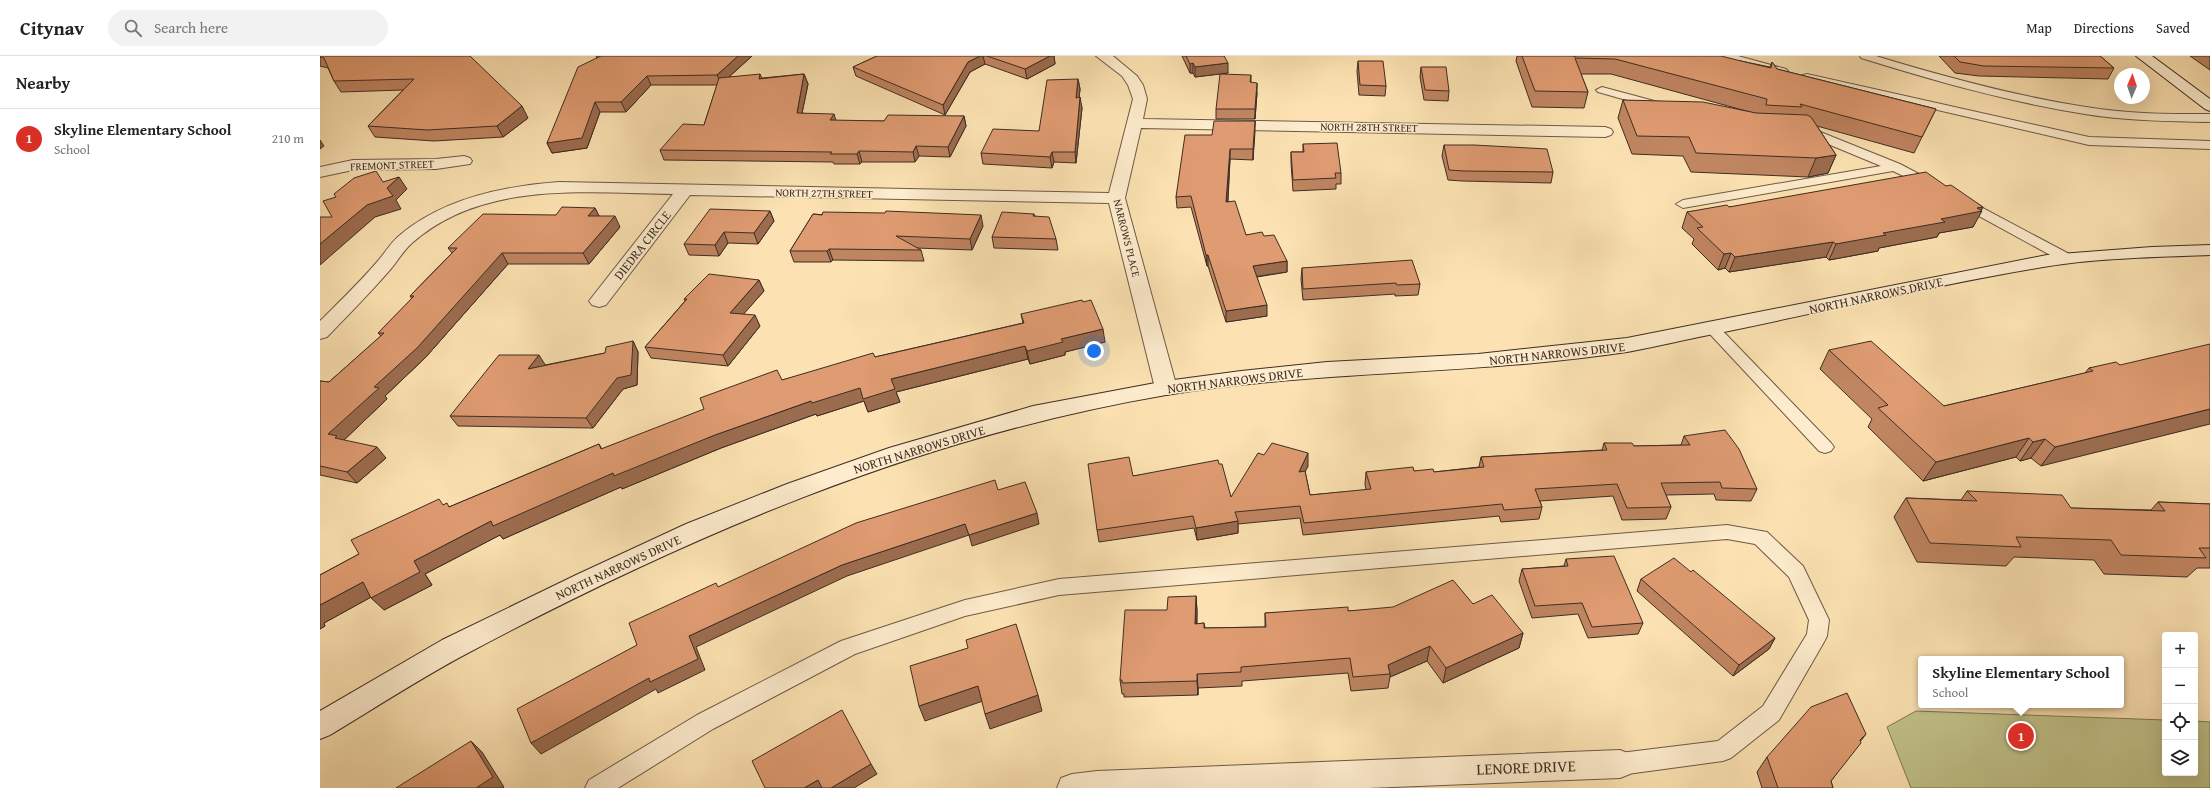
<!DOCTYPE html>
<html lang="en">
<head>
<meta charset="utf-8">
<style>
  :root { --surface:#fff; --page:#f2f2f2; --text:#222; --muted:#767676; --line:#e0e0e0; --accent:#d93025 }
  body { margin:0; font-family:"Gentium Book Plus",serif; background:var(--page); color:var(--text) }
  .controls { position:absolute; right:12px; bottom:12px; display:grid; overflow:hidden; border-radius:4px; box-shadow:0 4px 16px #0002 }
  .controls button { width:36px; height:36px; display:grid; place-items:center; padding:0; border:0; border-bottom:1px solid var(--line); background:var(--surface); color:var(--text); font:20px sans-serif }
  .compass { position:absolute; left:1794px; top:12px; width:36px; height:36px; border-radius:50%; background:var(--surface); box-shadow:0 4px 16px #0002; rotate:2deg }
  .you { position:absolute; left:774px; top:295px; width:14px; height:14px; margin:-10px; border:3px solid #fff; border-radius:50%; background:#1a73e8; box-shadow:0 0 0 6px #1a73e833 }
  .badge { display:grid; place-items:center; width:26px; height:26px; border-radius:50%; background:var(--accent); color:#fff; font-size:13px; font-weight:700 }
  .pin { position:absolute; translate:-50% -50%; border:2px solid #fff; box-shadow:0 1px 4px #0006 }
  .popup { position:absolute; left:1598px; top:600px; width:206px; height:52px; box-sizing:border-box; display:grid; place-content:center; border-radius:4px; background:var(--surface); filter:drop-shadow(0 1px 3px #0005); font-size:13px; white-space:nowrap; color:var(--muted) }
  .popup b { font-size:15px; color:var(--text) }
  .popup::after { content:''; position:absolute; left:50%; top:100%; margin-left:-8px; border:8px solid transparent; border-top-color:var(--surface) }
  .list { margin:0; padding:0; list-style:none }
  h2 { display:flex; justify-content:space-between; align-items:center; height:52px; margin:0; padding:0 16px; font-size:17px }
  h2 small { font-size:13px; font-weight:400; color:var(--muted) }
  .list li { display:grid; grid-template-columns:26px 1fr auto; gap:12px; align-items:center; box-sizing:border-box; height:60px; padding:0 16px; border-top:1px solid var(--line) }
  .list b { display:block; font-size:15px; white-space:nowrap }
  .list p { margin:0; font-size:13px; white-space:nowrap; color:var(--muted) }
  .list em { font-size:13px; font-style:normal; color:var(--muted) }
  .icon { flex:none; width:22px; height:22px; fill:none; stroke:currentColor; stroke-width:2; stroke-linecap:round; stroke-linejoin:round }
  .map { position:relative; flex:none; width:1890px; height:732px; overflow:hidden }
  header { display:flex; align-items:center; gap:24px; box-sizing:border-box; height:56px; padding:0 20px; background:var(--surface); border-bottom:1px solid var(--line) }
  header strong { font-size:19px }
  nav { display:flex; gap:22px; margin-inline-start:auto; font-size:14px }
  .search { width:280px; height:36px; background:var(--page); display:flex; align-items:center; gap:10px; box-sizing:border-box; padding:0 14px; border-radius:22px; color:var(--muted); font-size:15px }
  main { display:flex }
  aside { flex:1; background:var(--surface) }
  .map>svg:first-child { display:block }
  .green { fill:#c1c38a; stroke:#807857 }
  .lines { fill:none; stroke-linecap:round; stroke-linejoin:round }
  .lane-casing { stroke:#6e5a48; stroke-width:2 }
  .street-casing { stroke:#6e5a48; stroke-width:2 }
  .secondary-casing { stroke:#3e2d24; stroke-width:2 }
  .lane { fill:#fdeccd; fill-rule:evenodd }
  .street { fill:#fdeccd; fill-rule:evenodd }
  .secondary { fill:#fdeccd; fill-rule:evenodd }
  .wall { fill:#c08561; stroke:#3e2d24 }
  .shaded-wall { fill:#9c6c4f; stroke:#3e2d24 }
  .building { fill:#df9b71; stroke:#3e2d24 }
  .labels { text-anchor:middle; stroke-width:3; stroke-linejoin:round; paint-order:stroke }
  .far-street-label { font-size:11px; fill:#3e2d24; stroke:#fdeccd }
  .street-label { font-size:13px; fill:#3e2d24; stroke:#fdeccd }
  .near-street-label { font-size:16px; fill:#3e2d24; stroke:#fdeccd }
</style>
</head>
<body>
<header>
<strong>Citynav</strong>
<div class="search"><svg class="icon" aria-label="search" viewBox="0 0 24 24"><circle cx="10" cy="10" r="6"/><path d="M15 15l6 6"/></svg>Search here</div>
<nav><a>Map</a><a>Directions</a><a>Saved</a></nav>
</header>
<main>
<aside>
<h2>Nearby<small></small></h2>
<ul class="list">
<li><span class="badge">1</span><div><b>Skyline Elementary School</b><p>School</p></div><em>210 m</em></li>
</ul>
</aside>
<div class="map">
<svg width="1890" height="732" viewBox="0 0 1890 732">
  <rect width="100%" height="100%" fill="#fce2b2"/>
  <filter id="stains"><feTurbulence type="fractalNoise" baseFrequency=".005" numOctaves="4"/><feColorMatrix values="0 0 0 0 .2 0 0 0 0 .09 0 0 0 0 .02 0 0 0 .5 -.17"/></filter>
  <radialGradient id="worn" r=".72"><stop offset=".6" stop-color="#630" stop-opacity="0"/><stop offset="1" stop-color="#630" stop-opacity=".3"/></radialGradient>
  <path class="green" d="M1596,655L1845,664V717H1875V665L1890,666V732H1591L1567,671Z"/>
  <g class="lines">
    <defs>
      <path id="lane" d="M1401,0H1418L1466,13L1468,15L1462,18L1402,2Z
        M1540,0H1556C1625,21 1695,40 1766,51C1807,58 1849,58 1890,58V66C1848,65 1807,65 1765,58C1689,46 1615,25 1541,2Z
        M1487,18L1769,81L1890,85V93L1769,89L1483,23L1481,21L1483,19Z
        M1282,31L1349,49L1351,51L1345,55L1278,36L1276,34Z
        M1483,69L1580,108L1618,128L1611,132L1606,131L1573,115L1363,152L1356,148L1363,144L1561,110L1479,76L1477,73L1479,70Z
        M1642,141L1753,200L1755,203L1748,207L1743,206L1637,148L1635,145L1637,142Z
        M1392,267L1397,269L1511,387L1514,391L1511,395L1505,397L1499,395L1387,275L1384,272L1387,269Z
        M1407,469L1447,476L1483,510L1509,564L1507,580L1504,586L1459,664L1411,702L1403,705L1300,719L1292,715L1289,708L1292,701L1300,697L1398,685L1443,650L1487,578L1489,564L1469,521L1435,488L1407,483L739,539L645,560L535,598L393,673L298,732H265L269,724L377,659L521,585L645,544L739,523Z"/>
      <path id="street" d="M776,0H793L817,20L823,29L827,43L823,63L1285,71L1291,73L1293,76L1291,79L1285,81L821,72L805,142L857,332L854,337L846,339L838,337L835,332L789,147L370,139L286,249L279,251L272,249L269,245L353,138C266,137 163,124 92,187C83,195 77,206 69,215C49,238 28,259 7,281L0,283V265C19,246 39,227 57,206C65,197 71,186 80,179C124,142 184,130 239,126L789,137L813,43L808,29L802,20Z
        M144,100L150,102L152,105L150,108L116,113L33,114L0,121V111L33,104L116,103Z
        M1300,694L1310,698L1315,708L1310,718L1300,722L1048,732H737L741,722L752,718L777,715Z"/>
      <path id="secondary" d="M1816,0H1832L1890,43V55L1885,53Z
        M1890,189V199C1835,201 1777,202 1723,211C1616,229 1510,254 1404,276C1372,282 1339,290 1307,296C1154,319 998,314 846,339C598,381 366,481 146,598C99,623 55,652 10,679L0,683V655L122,584L256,519L366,468L467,428L569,392L713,350L846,325L921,315L1007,306L1158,298L1307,282L1727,199L1832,191Z"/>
    </defs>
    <use href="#lane" class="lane-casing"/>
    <use href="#street" class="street-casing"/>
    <use href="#secondary" class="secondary-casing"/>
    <use href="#lane" class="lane"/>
    <use href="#street" class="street"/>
    <use href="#secondary" class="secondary"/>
  </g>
  <path class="wall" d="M0,0H150L208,62L183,81L114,85L55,81L48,70L83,34L21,36L14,25L8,12L0,10Z
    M276,0H432L409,21L442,22L484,18L488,28L482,57L516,65H564L644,60L646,70L630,101L599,100L595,106H542L540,108H514L513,106L344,104L340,94L384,69L397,29H331L306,56H280L267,92L232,97L227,87L277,2Z
    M557,0H734L735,8L707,23L665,8L650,16L625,59L536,20L533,11Z
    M862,0H904L908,17L875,21L873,17H870Z
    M1197,0H1254V1L1421,5L1450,11L1452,6L1457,13L1616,53L1594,97L1497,70L1516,99L1508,117L1488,121L1371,116L1363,100L1312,98L1298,62L1303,44L1430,56L1291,18H1261L1268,36L1264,52L1212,51L1196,5Z
    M1619,0H1780L1794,12L1788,23L1659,20L1635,17Z
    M1870,0H1890V14Z
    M1038,5L1066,30L1065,40L1039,39L1037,15Z
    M1101,11L1129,35L1128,45L1104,44L1100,21Z
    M931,19V26L937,37L935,63H896V53Z
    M758,23L760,33L759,42L762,52L756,107L734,106L732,112L663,108L661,97L719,75Z
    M935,65L933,104L910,103L908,146L926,179L944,180L967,205V216L937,221L947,260L906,266L888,210H887L871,151L857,152L856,141L892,79Z
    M983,88L1021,117V128H1016V133L973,135L971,107V96H983Z
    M1124,89L1233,116L1231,127L1142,125L1128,124L1122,100Z
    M1626,130L1663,151L1653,171L1619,177L1617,181L1559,192L1558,195L1509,204L1506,201L1409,216L1405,212L1398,214L1372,188L1374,183L1362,172L1367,156L1409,151Z
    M275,152L279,160L300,171L269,208H188L105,302L65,340L67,343L24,384L66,402L37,427L0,419V325L9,326L61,280L58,277L92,243L90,240L132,197L128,192L236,159Z
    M450,155L454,165L438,188L408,187L399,200L369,199L364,188Z
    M493,158L663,170L652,194L596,192L601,194L604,205L513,204L511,206H474L470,195Z
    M714,158L715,160L736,183L738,194L674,192L672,181Z
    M982,212L1100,228L1098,239L1075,240V238L983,244L981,223Z
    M439,224L444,235L423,258L440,270L408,310L331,302L325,291L365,245L364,243Z
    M701,258L785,286L745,296V299L710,308L708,303L576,336L580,346L548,356L544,345L497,360L496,358L401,392L302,433L301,431L183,483L180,479L105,518L112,529L64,554L51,541L4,567L5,570L0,573V518V519L39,498L124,449L129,451L279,388L282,393L462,324L555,301L703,267Z
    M313,285L318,296L317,329L303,333L273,372L138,370L130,360L225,309L285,297Z
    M1509,294L1624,350L1765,317L1769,312L1800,309L1721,410L1711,402L1700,405L1696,401L1603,425L1548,371L1552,363L1500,313Z
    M1364,380L1437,433L1431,445L1396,444L1394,438L1346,439L1351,451L1346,463L1302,464L1293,440L1220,445L1222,451L1219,463L1181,466L1179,460L983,479L980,462L918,468V477L877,484L874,472L779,486L777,474L813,420L899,408L911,441L988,410L985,415L990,439L1046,434L1045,428L1046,416L1094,415L1114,416L1159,411L1161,401L1282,394L1284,387L1314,390L1361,389Z
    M1647,435L1751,452L1831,454L1838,446L1890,448V512H1877L1867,521L1784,518L1774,504L1694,501L1686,510L1597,506L1574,461L1586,442L1641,444Z
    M1246,503L1323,567L1318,578L1268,582L1258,558L1212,562L1199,525L1202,513L1244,510Z
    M1371,516L1455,582L1449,593L1413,620L1317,535L1321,523Z
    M876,540L877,555V568L884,567L885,572L945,571V557L1028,555L1153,548L1203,577L1199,592L1123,627L1107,605L1070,621L1068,632L1031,635L1028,617L922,625V630L878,632V639L804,641V638H802L800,624L847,554Z
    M1546,678L1511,725L1513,732H1442L1437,716L1447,701Z"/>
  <path class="shaded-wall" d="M418,0H432L401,28L397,19Z
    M660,0H663L665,8L650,16L625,59L623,49L648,6Z
    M730,0H734L735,8L707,23L705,13Z
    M873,7V17H870V8Z
    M908,7V17L875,21V11Z
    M440,18L444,27L439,23Z
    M484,18L488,28L480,67L477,57Z
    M327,20L331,29L306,56L301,46Z
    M758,23L760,33L758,52L756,42Z
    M937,27V37L935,63V53Z
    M760,41L762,52L756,107L755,96Z
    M275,46L280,56L267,92L232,97L227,87Z
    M202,50L208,62L183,81L177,70Z
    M514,58L517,68L510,64Z
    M644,60L646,70L630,101L628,91Z
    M935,65V76L933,104V93Z
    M0,84L4,90L0,93Z
    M596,90L599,100L595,106L593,96Z
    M910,93V103L907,157L906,146Z
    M539,95L542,106L540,108L537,98Z
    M732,96L734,106L732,112L730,101Z
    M1516,99L1508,117L1488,121L1496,102Z
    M79,121L87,133L76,144L81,153L55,161L0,209V188L67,132Z
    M1663,151L1660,156L1662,155L1653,171L1619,177L1617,181L1559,192L1558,195L1509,204L1516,188L1621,163L1657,152Z
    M275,152L280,162L268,160Z
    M450,155L454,165L438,188L434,177Z
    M661,159L663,170L652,194L650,183Z
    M295,160L300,171L269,208L263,197Z
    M404,176L408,187L399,200L395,189Z
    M1513,186L1506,201L1409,216L1415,201Z
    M509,193L513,204L511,206L507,195Z
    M182,197L188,208L105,302L65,340L67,343L22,386L8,378Z
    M1411,197L1405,212L1398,214L1404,198Z
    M886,199H888V210H887Z
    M967,205V216L933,221V210Z
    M439,224L444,235L415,268L410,257Z
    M947,249V260L906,266V255Z
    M435,259L440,270L408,310L403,299Z
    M783,273L785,286L745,296V299L710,308L707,295L741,283Z
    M313,285L318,296L317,329L303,333L273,372L266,362Z
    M705,290L708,303L576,336L580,346L548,356L544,345L497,360L496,358L401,392L302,433L301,431L183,483L180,479L105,518L112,529L64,554L51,542L94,505L171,465L293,417L395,379L491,345L571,323Z
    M219,299L226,310L208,313Z
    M1890,353V368L1721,410L1735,391Z
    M1709,382L1696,401L1603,425L1616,406Z
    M1725,383L1711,402L1700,405L1713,386Z
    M57,391L66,402L37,427L27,416Z
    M988,397V410L979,428V416Z
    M717,457L719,468L652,490L649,479Z
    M918,465V477L877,484L876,472Z
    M645,468L649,479L527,520L376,591L385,614L338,637L336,633L221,698L211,687L369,580L522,509Z
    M43,526L55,539L4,567L5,570L0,573V549Z
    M876,540L877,555L876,582L875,568Z
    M1203,577L1199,592L1123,627L1126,612Z
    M1455,582L1449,593L1413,620L1419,609Z
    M1110,590L1107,605L1070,621V618L1068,609Z
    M877,618L878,632V639L877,625Z
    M658,630L663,645L605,665L599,650Z
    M718,639L722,655L670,673L665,658Z
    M151,685L162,696L184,731L183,732H156Z
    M551,708L557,718L534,732H511Z
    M498,724L503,732H484Z"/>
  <path class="building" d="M0,0H150L202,50L177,70L107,74L48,70L94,23L14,25L4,2L0,1Z
    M281,0H418L397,19L327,20L301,46H275L262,82L227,87L258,11Z
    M557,0H660L648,6L623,49L533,11Z
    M667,0H730L705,13Z
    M866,0H904L908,7L875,11L873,7L870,8Z
    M1202,0H1254V1L1256,0H1401L1421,5L1451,12L1452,6L1457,13L1616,53L1602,81L1480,48L1482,51L1446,49L1447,43L1295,3L1255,2L1268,36L1215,35Z
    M1634,0H1780L1794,12L1664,10L1640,6Z
    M1038,5H1063L1066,30L1040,29Z
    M1101,11H1126L1129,35L1105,34Z
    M440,18L439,23L484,18L477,57L514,58L510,64L564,65L568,59L644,60L628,91L596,90L593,96L539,95L537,98H510L512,96L340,94L363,68L384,69L399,22Z
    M900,18L931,19L930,26L937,27L935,53H896Z
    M758,23L756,42L760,41L755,96H732L730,101L661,97L673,73L719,75L727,24Z
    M1303,44L1383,46L1436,57L1487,59L1491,61L1516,99L1496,102L1376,97L1369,81L1317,80Z
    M894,65H935L933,93H910L906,146L915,145L926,179L942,176L944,180L954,179L967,205L933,210L947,249L906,255L888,199H886L871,140L856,141L865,79H892Z
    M1017,87L1021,117H1015L1016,122L973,124L971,96H984L983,88Z
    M1124,89H1154L1227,93L1233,116L1144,115L1129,114Z
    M56,115L63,126L79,121L67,132L73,140L47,149L0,188V161H12L3,145L16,141L14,138L34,122Z
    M1606,116L1626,130L1631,129L1663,151L1657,152L1662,155L1621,163L1625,166L1563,177L1566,179L1516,188L1513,186L1415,201L1411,197L1404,198L1377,172L1383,171L1367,156L1407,149L1409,151Z
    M242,151L275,152L268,160H295L263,197H182L97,292L54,331L59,332L8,378L17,380L15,382L57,391L27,416L0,410V325L9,326L64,277H58L94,240H90L137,192H128L163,158L236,159Z
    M390,153L450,155L434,177L404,176L395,189L364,188Z
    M566,155L661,159L650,183L576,180L601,194L509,193L507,195H470L493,158L502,159L503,156L565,157Z
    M682,156L714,158L713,160L729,161L736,183L672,181Z
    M1092,204L1100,228L1077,229L1076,227L983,233L982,212Z
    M389,218L439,224L410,257L435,259L403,299L325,291L367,243H364Z
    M762,244L763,246L771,244L783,273L741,283L743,286L707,295L705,290L571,323L575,333L543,343L540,332L492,347L491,345L395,379L294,420L293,417L173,470L171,465L94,505L100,516L51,542L43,526L0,549V519L39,498L31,484L119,443L123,449L127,447L129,451L279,388L281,393L384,353L380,342L457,314L462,324L553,297L555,301L704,267L701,258Z
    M313,285L311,319L297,322L266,362L130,360L179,299H219L208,313L285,297L286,291Z
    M1551,285L1624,350L1773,315L1769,312L1796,306L1800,309L1890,288V353L1735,391L1725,383L1713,386L1709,382L1616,406L1558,352L1568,349L1509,294Z
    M1405,374L1419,393L1437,433L1402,432L1400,426L1341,427L1351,451L1307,452L1297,428L1215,433L1222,451L1184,454L1182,448L984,467L980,450L915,456L918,465L876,472L873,460L777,474L768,408L809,401L813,420L898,404L899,408H902L911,441L938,397L944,399L952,387L988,397L979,416L985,415L990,439L1051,433L1046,416L1093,411L1094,415L1113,413L1114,416L1164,411L1161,401L1287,394L1284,387H1312L1314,390L1370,389L1364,380Z
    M675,424L678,434L705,426L717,457L649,479L645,468L522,509L369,580L378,603L330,626L329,622L211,687L197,653L317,589L309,567L396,527L398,531L536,467Z
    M1647,435L1742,439L1751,452L1845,455L1838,446L1890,448V492H1879L1886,502L1801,499L1791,484L1696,481L1701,491L1610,487L1586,442L1657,445Z
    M1294,500L1323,567L1272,571L1262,547L1215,550L1202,513L1248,510L1246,503Z
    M1354,502L1371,516L1373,514L1455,582L1419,609L1321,523Z
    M1133,524L1153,548L1172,539L1203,577L1126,612L1110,590L1068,609L1070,618L1033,621L1030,602L921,611V616L877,618V625L802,627V624H800L805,554H847L848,541L876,540L875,568L884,567V572L946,571L945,557L1028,551V555L1073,551Z
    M696,568L718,639L665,658L658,630L599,650L590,610L648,592L646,584Z
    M1527,637L1546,678L1540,684L1541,687L1511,725L1513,732H1458L1447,701L1491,651Z
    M522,654L551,708L511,732H502L498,724L484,732H445L432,705Z
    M151,685L173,721L156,732H76Z"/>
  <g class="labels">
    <g class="far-street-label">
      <text transform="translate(1049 71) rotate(1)" y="4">NORTH 28TH STREET</text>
      <text transform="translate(72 109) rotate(-2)" y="4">FREMONT STREET</text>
      <text transform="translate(504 137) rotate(1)" y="4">NORTH 27TH STREET</text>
      <text transform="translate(807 182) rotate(76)" y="4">NARROWS PLACE</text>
    </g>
    <g class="street-label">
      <text transform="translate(322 189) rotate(-52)" y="5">DIEDRA CIRCLE</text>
      <text transform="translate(1556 239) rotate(-12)" y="5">NORTH NARROWS DRIVE</text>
      <text transform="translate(1237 297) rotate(-6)" y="5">NORTH NARROWS DRIVE</text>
      <text transform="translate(915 324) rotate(-7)" y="5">NORTH NARROWS DRIVE</text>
      <text transform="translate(599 393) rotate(-17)" y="5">NORTH NARROWS DRIVE</text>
      <text transform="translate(298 511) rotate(-25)" y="5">NORTH NARROWS DRIVE</text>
    </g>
    <g class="near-street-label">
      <text transform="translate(1206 711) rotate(-2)" y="6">LENORE DRIVE</text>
    </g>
  </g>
  <rect width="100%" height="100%" filter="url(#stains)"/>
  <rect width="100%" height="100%" fill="url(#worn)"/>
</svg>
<div class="controls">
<button>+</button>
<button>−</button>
<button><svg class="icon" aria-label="locate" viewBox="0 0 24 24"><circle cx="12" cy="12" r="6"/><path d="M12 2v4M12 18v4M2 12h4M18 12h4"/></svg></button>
<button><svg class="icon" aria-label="layers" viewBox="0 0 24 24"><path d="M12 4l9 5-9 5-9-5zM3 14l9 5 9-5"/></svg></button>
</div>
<svg class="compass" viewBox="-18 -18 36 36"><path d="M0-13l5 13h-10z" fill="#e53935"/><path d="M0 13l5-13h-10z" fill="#767676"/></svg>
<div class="you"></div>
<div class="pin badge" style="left:1701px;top:680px">1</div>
<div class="popup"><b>Skyline Elementary School</b>School</div>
</div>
</main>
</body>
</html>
